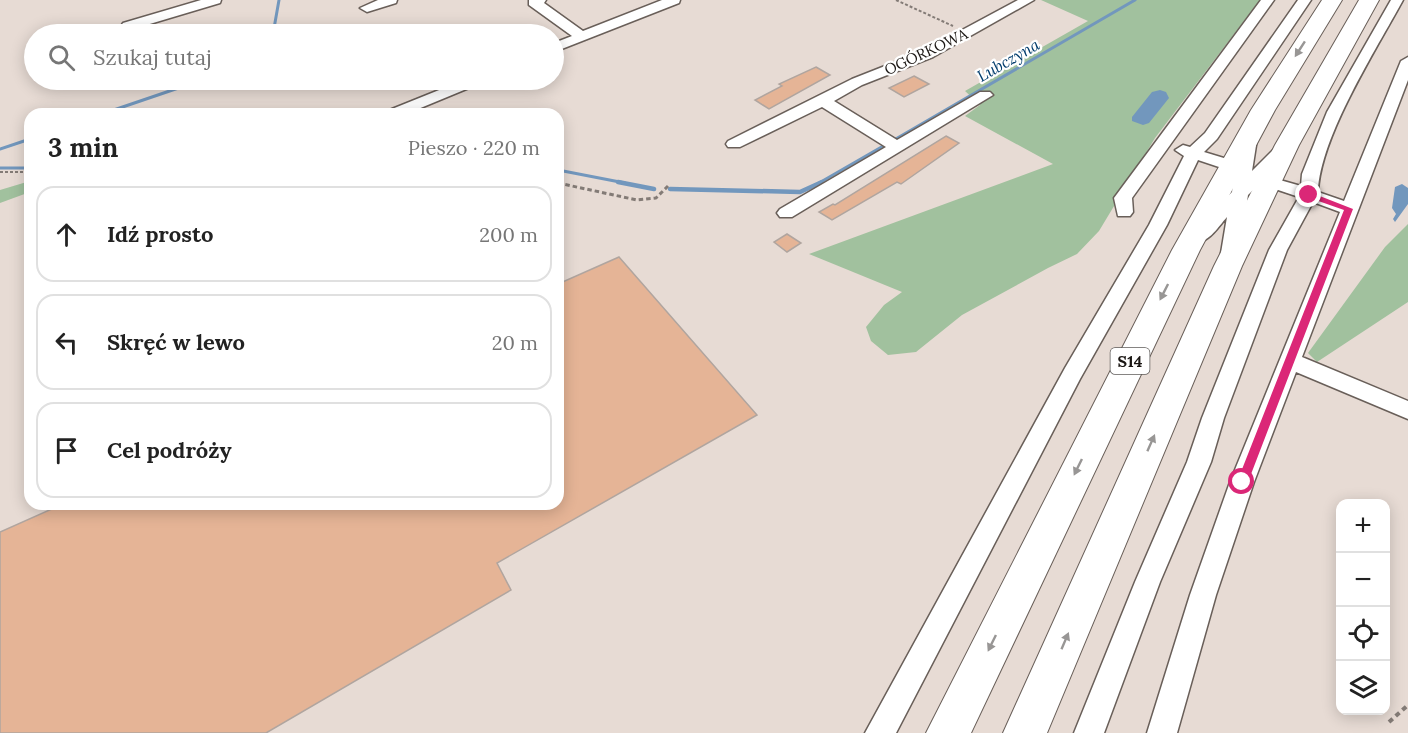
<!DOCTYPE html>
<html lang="pl">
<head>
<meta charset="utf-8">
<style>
  :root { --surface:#fff; --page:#f6f6f6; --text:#222; --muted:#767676; --line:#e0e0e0 }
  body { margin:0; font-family:Lora,serif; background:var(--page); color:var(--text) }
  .controls { position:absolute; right:18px; bottom:18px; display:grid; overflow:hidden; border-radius:12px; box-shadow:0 3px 15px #0003 }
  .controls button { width:54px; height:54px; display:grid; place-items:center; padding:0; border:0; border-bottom:2px solid var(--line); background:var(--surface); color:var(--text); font:30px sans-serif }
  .stop { position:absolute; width:18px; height:18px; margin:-14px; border:4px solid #db2777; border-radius:50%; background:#fff }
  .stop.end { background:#db2777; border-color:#fff; box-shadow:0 2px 6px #0008 }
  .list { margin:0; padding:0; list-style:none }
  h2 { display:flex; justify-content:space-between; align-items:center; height:78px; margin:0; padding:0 24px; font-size:26px }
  h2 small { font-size:20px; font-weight:400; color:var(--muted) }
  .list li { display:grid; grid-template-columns:39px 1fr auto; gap:18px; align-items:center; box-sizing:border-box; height:96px; margin:0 12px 12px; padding:0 12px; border:2px solid var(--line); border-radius:18px }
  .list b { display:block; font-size:22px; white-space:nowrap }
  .list em { font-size:20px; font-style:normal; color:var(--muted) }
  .icon { flex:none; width:33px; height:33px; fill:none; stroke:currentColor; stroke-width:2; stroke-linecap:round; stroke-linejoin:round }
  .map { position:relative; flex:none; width:1408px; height:733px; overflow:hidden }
  .search { position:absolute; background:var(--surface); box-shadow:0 3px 15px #0003; left:24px; top:24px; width:540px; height:66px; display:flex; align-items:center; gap:15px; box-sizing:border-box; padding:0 21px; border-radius:33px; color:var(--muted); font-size:22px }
  .panel { position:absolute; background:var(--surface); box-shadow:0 3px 15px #0003; left:24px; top:108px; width:540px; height:402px; border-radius:18px }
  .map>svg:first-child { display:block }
  .green { fill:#a1c19e }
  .water { fill:#7297bd }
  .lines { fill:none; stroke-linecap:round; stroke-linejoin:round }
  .stream-far1 { stroke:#7297bd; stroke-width:3 }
  .stream { stroke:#7297bd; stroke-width:4.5 }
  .building { fill:#e5b496; stroke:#b0a59f; stroke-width:1.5 }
  .minor-casing { stroke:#695f59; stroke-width:3 }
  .highway-casing { stroke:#695f59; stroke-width:2 }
  .path-far2 { stroke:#837b76; stroke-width:2; stroke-dasharray:3 2; stroke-linecap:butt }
  .path-far1 { stroke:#837b76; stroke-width:3; stroke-dasharray:4.5 3; stroke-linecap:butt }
  .path { stroke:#837b76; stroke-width:4; stroke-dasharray:5 4; stroke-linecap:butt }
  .minor { fill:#fff; fill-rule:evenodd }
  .highway { fill:#fff; fill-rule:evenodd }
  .oneway { fill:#989695 }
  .route { fill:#db2777 }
  .labels { text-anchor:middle; stroke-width:4.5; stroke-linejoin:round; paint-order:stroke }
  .far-street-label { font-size:15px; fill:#1a1613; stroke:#fff }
  .far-water-label { font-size:16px; font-style:italic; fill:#003c6c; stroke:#fff }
  .shield { fill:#fff; stroke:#5f5c5a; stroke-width:1.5 }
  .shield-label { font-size:16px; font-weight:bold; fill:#1a1613 }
</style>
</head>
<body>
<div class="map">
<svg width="1408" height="733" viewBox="0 0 1408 733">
  <rect width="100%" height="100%" fill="#e7dbd4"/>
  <path class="green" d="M1041,0H1260L1155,138L1099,231L1077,254L1048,268L962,315L916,352L888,355L871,341L866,327L884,305L902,292L809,254L1053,164L965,116L980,105L965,91L1088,21Z
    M30,181V192L0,203V190Z
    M1408,224V302L1317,362L1308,353L1385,247Z"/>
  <path class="water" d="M1160,90L1166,92L1169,98L1149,123L1143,125L1132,121V117L1152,92Z
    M1402,184L1408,188V204L1395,222L1393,219L1396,214L1392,208L1395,187Z"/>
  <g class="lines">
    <path class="stream-far1" d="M273,34L279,0
      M102,114L202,80
      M894,140L1135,0
      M0,149L30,139
      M0,168H30
      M558,170L625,183
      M819,183L885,145"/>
    <path class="stream" d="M618,182L654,189
      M670,189L800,192L822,182"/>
  </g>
  <path class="building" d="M816,67L830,75L769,109L755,100L782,86L779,84Z
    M914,76L929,84L904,97L889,88Z
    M946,136L959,143L901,184L897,182L832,220L819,212L833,204L835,205Z
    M787,234L801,243L787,252L774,242Z
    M619,257L757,415L497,563L511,590L266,733H0V532L63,504H558V284Z"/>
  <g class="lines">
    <defs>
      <path id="minor" d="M201,0H221L220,3L133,29L128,30L121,26L123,23Z
        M378,0H397L396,3L367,12L360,8Z
        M529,0H546L544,3L583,31L662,0H680L679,3L554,52V43L572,36L529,5Z
        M1018,0H1034L933,57L862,85L834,101L897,140L980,92H990L993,95L792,217H780L777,213L780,209L886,147L822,107L740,147H728L726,144L728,141L852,79L923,51Z
        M1261,0H1274L1132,198L1133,212L1130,216H1118L1114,198L1117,194Z
        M1298,0H1311L1217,139L1204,152L1237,162L1241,139L1249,134L1255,136L1257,139L1252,171L1275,148H1287L1289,151L1287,154L1266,176L1301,186L1302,174L1327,112L1391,0H1403C1376,50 1320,137 1318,192L1344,201L1401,61L1408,57V80L1302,357L1408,401V419L1296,372L1254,482L1216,595L1177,733H1147L1190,595L1230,482L1340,212L1313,202L1287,250L1224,418L1211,462L1160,582L1104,733H1074L1135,582L1187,462L1202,418L1269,250L1299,197L1263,185L1261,182L1248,195L1239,253L1237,257L1230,259L1223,257L1221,253L1227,217C1217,228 1207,246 1192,241L1189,237L1232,192L1235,170L1231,171L1198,160L1167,225L1080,379L896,733H865L1065,368L1149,225L1184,156L1175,150L1183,145L1190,147L1205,133Z
        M464,80H483L481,83L406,114H384L387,111Z"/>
      <path id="highway" d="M1322,0H1342L1275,110L1200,250L971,733H926L1172,250L1251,110Z
        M1359,0H1379L1299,145L1242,266L1047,733H1003L1214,266L1275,145Z"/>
    </defs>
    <use href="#minor" class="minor-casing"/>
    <use href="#highway" class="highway-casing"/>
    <path class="path-far2" d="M896,0L953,26
      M0,172H30"/>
    <path class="path-far1" d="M558,183L637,200L656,198L668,186"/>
    <path class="path" d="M1389,722L1408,705"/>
    <use href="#minor" class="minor"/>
    <use href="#highway" class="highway"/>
  </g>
  <defs><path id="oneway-solid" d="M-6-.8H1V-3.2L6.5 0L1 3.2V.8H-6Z" transform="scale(1.5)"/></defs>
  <g class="oneway">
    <use href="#oneway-solid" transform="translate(1300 49) rotate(123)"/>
    <use href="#oneway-solid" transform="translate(1164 292) rotate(117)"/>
    <use href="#oneway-solid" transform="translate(1151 443) rotate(-66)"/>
    <use href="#oneway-solid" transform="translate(1078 467) rotate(116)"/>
    <use href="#oneway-solid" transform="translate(1065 641) rotate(-67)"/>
    <use href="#oneway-solid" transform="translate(992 643) rotate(116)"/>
  </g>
  <path class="route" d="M1307,193H1312L1353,209L1248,482L1242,486L1237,482L1344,210L1307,197Z"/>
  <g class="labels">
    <g class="far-street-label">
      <text transform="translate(926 52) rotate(-25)" y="5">OGÓRKOWA</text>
    </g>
    <g class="far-water-label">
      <text transform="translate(1008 60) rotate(-30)" y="6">Lubczyna</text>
    </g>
    <rect class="shield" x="1110.5" y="348" width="39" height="26" rx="4.5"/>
    <g class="shield-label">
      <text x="1130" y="367">S14</text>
    </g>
  </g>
</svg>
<div class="controls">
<button>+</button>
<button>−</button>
<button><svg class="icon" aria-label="locate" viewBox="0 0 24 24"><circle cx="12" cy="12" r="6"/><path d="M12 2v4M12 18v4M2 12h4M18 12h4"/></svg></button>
<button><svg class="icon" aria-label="layers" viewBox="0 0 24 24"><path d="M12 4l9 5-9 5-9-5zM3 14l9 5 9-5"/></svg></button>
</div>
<div class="stop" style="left:1242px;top:482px"></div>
<div class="stop end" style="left:1309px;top:195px"></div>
<div class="search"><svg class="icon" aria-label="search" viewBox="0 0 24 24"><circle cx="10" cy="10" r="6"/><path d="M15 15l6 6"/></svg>Szukaj tutaj</div>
<section class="panel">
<h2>3 min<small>Pieszo · 220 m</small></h2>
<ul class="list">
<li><svg class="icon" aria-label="ahead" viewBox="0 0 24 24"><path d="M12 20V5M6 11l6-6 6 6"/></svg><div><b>Idź prosto</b></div><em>200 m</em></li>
<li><svg class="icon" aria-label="left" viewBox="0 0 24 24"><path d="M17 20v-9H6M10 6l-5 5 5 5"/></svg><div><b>Skręć w lewo</b></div><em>20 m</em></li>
<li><svg class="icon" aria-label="arrive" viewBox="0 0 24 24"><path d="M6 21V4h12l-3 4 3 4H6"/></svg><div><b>Cel podróży</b></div></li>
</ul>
</section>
</div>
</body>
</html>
